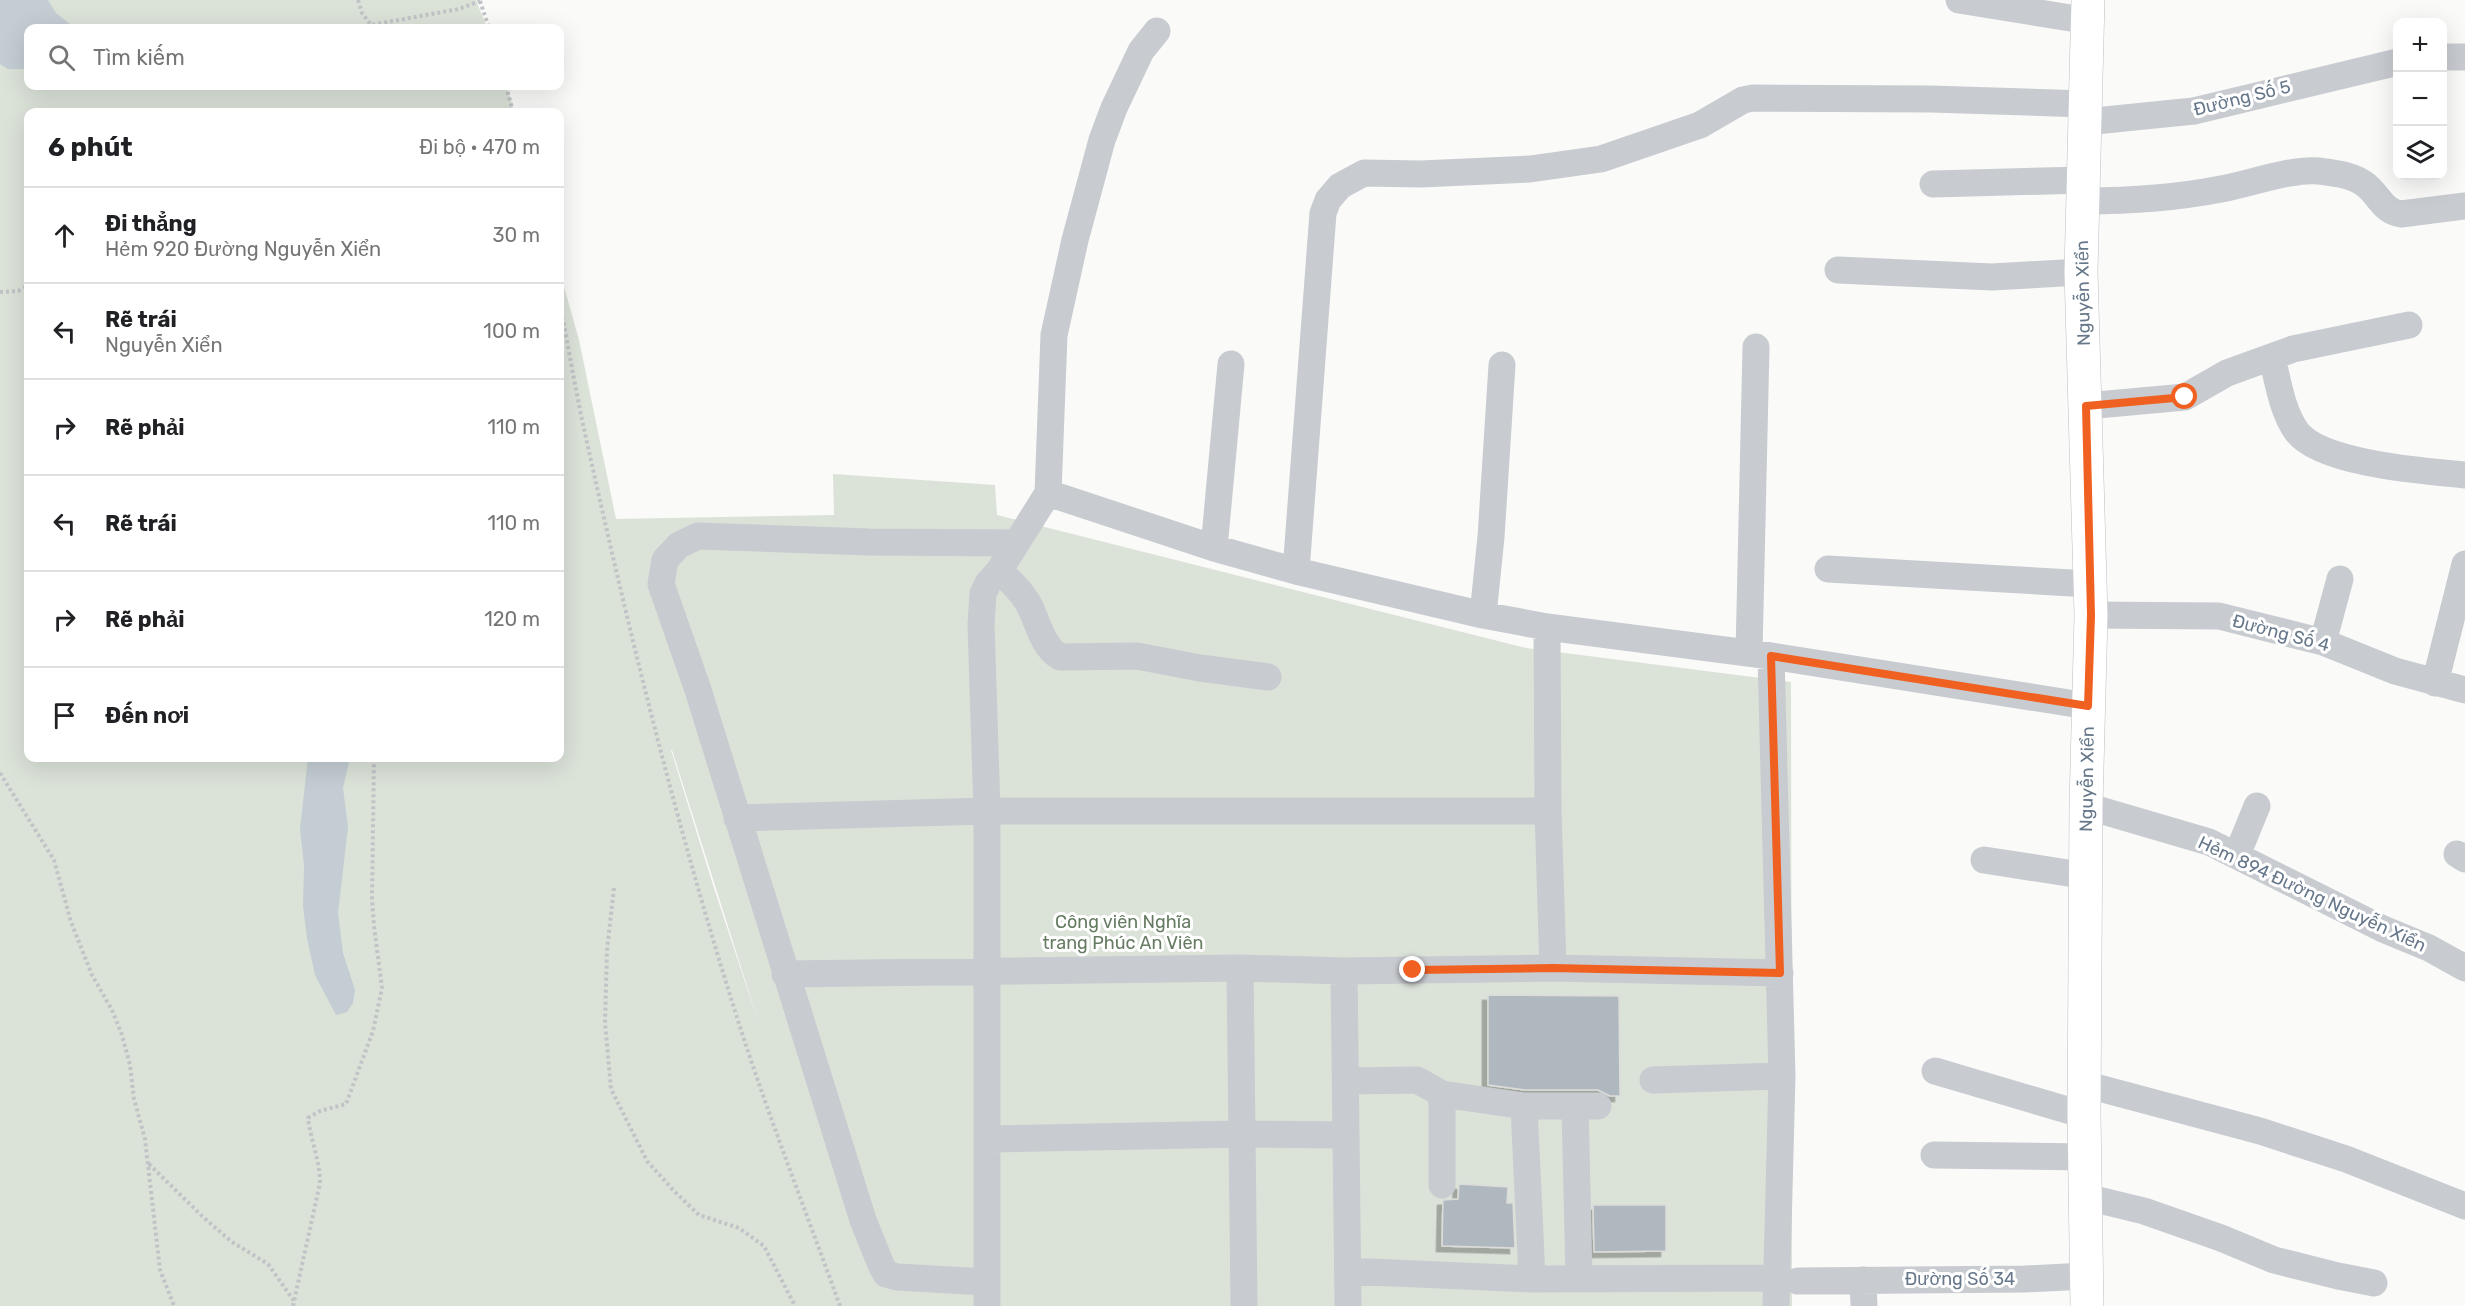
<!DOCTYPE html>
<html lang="vi">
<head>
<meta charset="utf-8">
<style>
  :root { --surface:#fff; --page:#f6f6f6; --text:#202124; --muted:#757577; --line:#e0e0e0 }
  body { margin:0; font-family:Rubik,sans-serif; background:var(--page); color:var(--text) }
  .controls { position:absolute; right:18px; top:18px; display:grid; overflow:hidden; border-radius:12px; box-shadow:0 6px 24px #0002 }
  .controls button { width:54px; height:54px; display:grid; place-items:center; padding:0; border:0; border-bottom:2px solid var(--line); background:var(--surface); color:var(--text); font:30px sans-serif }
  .stop { position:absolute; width:18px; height:18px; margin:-14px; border:4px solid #f06021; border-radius:50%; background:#fff }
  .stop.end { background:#f06021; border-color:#fff; box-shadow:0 2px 6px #0008 }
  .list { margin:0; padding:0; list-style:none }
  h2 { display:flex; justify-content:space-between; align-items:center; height:78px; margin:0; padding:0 24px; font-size:26px }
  h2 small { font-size:20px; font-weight:400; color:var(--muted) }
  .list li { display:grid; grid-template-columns:39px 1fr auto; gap:18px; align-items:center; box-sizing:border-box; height:96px; padding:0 24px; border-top:2px solid var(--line) }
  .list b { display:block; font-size:22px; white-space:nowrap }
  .list p { margin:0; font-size:20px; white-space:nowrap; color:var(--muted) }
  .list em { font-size:20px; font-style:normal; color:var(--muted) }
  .icon { flex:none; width:33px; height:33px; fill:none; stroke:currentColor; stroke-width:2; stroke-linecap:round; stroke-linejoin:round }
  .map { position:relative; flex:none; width:2465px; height:1306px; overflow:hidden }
  .search { position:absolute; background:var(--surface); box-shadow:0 6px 24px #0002; left:24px; top:24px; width:540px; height:66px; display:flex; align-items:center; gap:15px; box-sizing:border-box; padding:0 21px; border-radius:12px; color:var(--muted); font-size:22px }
  .panel { position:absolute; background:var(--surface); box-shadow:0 6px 24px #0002; left:24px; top:108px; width:540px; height:654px; border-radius:12px }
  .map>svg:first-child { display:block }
  .green { fill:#dbe2d8; fill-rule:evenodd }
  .water { fill:#c3cdd3 }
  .building { fill:#b0b8bf; stroke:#dcdcda; stroke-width:1.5; filter:url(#shadow) }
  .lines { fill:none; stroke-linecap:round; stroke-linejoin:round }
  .major-casing { stroke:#bbbfc3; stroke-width:34 }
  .path { stroke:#c1c4c6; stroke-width:4; stroke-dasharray:3 3; stroke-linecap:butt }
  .minor { stroke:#c8cbd0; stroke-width:27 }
  .major { stroke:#fff; stroke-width:33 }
  .route { stroke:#f06021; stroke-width:8 }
  .labels { text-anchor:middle; stroke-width:6; stroke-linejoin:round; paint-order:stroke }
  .street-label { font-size:18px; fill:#67788b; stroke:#fff }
  .park-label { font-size:18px; fill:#667c62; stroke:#fff }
</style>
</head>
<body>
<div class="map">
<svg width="2465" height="1306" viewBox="0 0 2465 1306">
  <defs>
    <filter id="shadow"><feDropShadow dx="-5.5" dy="5.5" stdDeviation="0" flood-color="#0004"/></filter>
  </defs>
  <rect width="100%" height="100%" fill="#fafaf8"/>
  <path class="green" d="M0,0H476L487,28H28V86H507L514,112H28V758H560V272L579,340L616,519L834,515L833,474L995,485L997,515L1526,648L1791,682L1792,1306H0ZM671,750H672L760,1027L713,885Z"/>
  <path class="water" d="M0,0H48L56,13L75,28H28V69H8L0,64Z
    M308,758H350L343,788L348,827L338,913L343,953L355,990L353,1003L347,1012L336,1015L315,975L307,938L303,906L304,865L300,829Z"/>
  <path class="building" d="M1488,995L1619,996L1620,1096H1610L1598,1090H1525L1488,1085Z
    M1459,1184L1508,1187L1507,1203H1513L1515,1248L1442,1246L1443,1200L1458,1199Z
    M1593,1205H1666V1251L1594,1252Z"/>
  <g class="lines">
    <defs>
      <path id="major" d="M2087,1306L2084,1115L2086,806L2091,615L2081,272L2088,0"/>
    </defs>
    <use href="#major" class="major-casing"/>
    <path class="path" d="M358,0L362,13L371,25L459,9L480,1
      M480,1L489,28
      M506,86L513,112
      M0,292L18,291L28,286
      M560,305C569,349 576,394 586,438C630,637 679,836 741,1030C771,1123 807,1214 840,1306
      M0,773L54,860L71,922L92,975L112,1010L122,1035L130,1065L134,1099L145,1139L160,1270L174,1306
      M614,888L607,950L605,1023L611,1089L647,1161L674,1191L699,1215L739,1228L764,1246L795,1306
      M149,1164L204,1218L232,1242L268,1264L294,1301
      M293,1306L320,1183C320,1161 311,1141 308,1118L320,1111L346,1104L373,1031L382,988L374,926L372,899L374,758"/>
    <path class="minor" d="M1959,0L2089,21
      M1157,31L1141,51L1114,108L1102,140L1075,240L1054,335L1048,493L1214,548L1296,571L1483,615L1547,627L1771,656L2088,706
      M2442,57H2465
      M2085,122L2194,111L2398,62
      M1933,184L2084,180
      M2083,201C2129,201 2175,198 2221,189C2249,184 2293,168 2319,171C2335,173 2355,175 2367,186C2380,197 2383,211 2401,214L2465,206
      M1838,270L1992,277L2081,272
      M2272,357C2278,382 2282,411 2297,432C2322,464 2425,471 2465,475
      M2086,406L2185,397L2227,373L2293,349L2409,325
      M1214,548L1231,364
      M1828,569L2090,584
      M999,571C1011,581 1020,590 1028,603C1038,621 1042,647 1060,657L1137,656L1200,668L1268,677
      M1296,571L1323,213L1328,200L1340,186L1364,173L1421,174L1530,169L1601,159L1700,125L1743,100L1753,98L1931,99L2086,104
      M1483,615L1491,537L1502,365
      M2091,615L2219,616L2323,642L2395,671L2465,690
      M1547,627L1548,811L1553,968
      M2323,642L2340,579
      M1749,653L1756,347
      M1771,656L1782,1076L1776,1306
      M2435,683L2465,564
      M2086,806L2209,842L2383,929L2429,948L2465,968
      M737,818L987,811H1548
      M2457,854L2465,859
      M2237,855L2257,806
      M1984,860L2087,876
      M1240,968L1244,1306
      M1344,971L1348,1306
      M785,974L1240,968L1344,971L1553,968L1780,973
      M1935,1071L2084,1115
      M1653,1080L1782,1076
      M1346,1081L1417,1080L1442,1094L1524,1106H1598
      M2084,1084L2260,1131L2346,1159L2465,1206
      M1442,1094V1185
      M1524,1106L1532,1279
      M1575,1106L1579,1278
      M987,1139L1241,1134L1345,1135
      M1934,1155L2086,1157
      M2086,1197L2144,1211L2221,1238L2274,1260L2338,1276L2374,1283
      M1348,1271L1532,1279L1775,1278
      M1863,1280L1864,1306
      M1798,1281L2025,1279L2086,1276
      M986,1282L897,1277L886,1274L882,1267L863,1220L698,690L661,584L665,560L679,545L698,536L869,542L1016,543
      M987,1306V811L981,624L983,594L988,583L999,571L1048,493"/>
    <use href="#major" class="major"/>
  </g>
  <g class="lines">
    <path class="route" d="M1413,970L1553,968L1780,973L1771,656L2088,706L2091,615L2086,406L2185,397"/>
  </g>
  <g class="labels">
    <g class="street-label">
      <text transform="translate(2242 98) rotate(-14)" y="6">Đường Số 5</text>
      <text transform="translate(2083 293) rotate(-91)" y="6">Nguyễn Xiển</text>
      <text transform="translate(2281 633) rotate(15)" y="6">Đường Số 4</text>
      <text transform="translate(2087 779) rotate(-89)" y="6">Nguyễn Xiển</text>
      <text transform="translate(2312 894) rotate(25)" y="6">Hẻm 894 Đường Nguyễn Xiển</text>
      <text x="1960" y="1285">Đường Số 34</text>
    </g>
    <g class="park-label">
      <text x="1123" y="928">Công viên Nghĩa<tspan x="1123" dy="21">trang Phúc An Viên</tspan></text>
    </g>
  </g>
</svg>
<div class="controls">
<button>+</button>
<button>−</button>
<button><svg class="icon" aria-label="layers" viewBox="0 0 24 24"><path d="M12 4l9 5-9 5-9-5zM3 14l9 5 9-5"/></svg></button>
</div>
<div class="stop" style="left:2185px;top:397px"></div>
<div class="stop end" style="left:1413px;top:970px"></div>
<div class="search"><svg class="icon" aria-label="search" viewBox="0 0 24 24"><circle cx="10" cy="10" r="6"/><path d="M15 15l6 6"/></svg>Tìm kiếm</div>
<section class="panel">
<h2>6 phút<small>Đi bộ · 470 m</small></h2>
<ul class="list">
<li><svg class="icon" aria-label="ahead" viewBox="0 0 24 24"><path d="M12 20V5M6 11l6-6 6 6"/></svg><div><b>Đi thẳng</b><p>Hẻm 920 Đường Nguyễn Xiển</p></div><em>30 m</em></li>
<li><svg class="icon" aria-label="left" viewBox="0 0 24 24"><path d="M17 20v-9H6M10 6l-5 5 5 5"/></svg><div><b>Rẽ trái</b><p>Nguyễn Xiển</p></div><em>100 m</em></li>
<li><svg class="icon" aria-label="right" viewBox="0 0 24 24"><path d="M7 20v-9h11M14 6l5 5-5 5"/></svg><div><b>Rẽ phải</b></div><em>110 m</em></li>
<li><svg class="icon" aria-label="left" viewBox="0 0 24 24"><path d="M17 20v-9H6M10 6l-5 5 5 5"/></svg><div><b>Rẽ trái</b></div><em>110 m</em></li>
<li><svg class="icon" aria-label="right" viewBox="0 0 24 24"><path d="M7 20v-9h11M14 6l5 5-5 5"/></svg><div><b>Rẽ phải</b></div><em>120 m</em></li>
<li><svg class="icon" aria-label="arrive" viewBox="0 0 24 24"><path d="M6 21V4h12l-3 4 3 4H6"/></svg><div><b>Đến nơi</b></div></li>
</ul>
</section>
</div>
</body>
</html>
